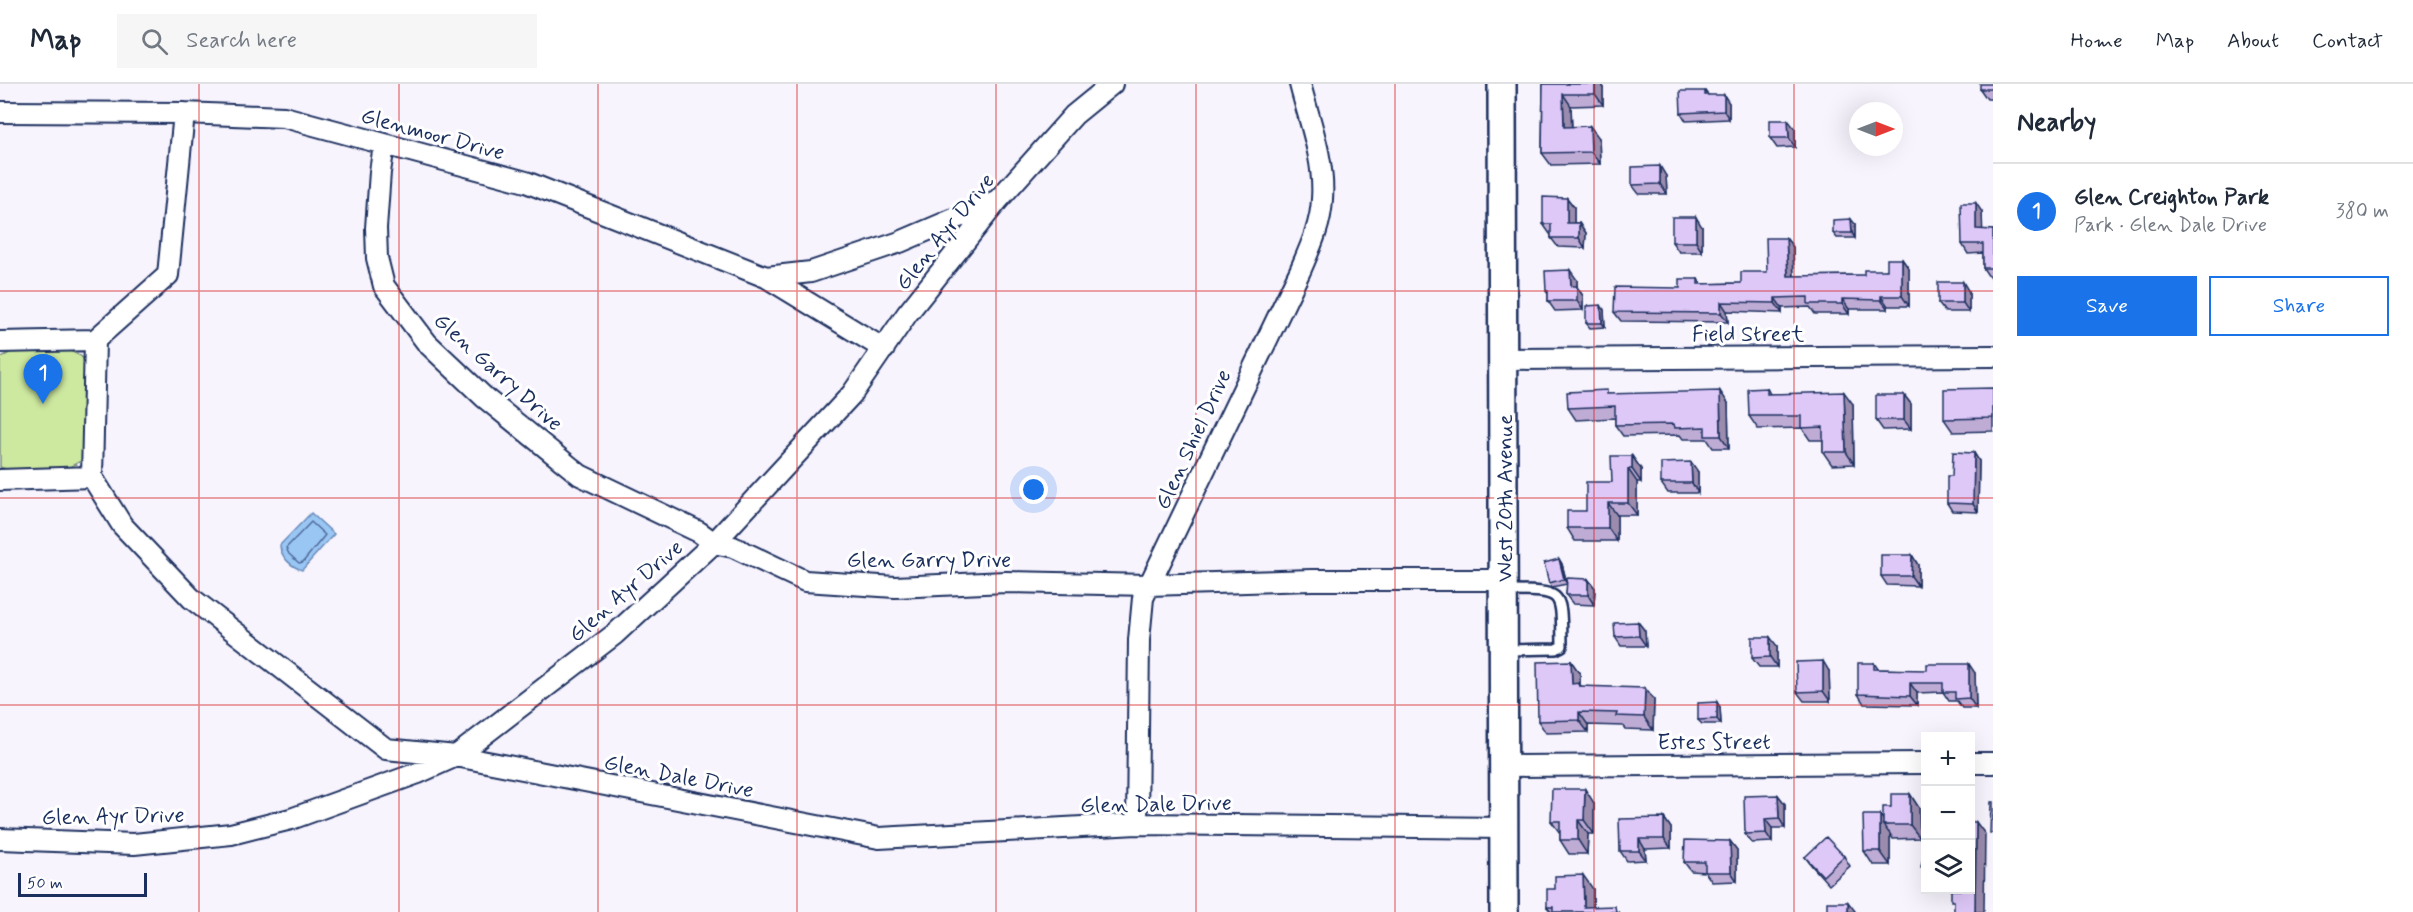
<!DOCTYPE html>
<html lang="en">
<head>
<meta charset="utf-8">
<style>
  :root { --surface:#fff; --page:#f6f6f7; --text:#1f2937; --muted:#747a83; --line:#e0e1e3; --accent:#1a73e8 }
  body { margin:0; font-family:Mynerve,sans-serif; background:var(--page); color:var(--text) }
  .controls { position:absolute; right:18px; bottom:18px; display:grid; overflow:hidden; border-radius:0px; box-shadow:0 6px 24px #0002 }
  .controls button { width:54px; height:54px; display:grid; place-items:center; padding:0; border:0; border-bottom:2px solid var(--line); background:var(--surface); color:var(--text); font:30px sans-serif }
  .compass { position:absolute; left:1849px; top:18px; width:54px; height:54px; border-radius:50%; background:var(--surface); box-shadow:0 6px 24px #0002; rotate:90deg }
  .scale { position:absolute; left:18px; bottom:15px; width:129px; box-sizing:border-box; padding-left:6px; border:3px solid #1b2f5e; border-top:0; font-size:16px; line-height:21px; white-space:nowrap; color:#1b2f5e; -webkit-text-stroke:4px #fff; paint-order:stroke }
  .you { position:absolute; left:1034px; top:406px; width:21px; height:21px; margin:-15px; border:4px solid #fff; border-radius:50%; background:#1a73e8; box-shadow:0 0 0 9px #1a73e833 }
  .badge { display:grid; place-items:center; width:39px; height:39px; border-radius:50%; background:var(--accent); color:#fff; font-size:20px; font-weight:700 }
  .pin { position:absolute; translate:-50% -50px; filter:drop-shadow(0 2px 3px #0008) }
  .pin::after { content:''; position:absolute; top:32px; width:21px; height:18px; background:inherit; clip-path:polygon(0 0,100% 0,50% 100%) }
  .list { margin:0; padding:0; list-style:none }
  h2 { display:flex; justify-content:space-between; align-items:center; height:78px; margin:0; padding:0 24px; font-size:26px }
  h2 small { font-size:20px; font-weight:400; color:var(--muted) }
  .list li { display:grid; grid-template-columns:39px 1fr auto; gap:18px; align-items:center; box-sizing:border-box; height:96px; padding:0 24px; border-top:2px solid var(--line) }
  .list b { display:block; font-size:22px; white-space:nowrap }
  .list p { margin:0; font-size:20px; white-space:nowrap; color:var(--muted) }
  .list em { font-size:20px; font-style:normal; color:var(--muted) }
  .actions { display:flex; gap:12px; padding:18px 24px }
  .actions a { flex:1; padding:14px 0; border:2px solid var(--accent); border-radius:0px; text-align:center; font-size:21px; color:var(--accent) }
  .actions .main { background:var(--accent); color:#fff }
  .icon { flex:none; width:33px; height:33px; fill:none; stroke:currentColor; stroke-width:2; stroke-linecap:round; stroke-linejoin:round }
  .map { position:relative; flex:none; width:1993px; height:828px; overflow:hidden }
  header { display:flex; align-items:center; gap:36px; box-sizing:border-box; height:84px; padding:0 30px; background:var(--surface); border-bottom:2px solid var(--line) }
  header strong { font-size:28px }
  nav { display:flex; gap:33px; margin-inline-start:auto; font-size:21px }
  .search { width:420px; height:54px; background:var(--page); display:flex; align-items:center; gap:15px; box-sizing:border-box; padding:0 21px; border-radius:0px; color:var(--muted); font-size:22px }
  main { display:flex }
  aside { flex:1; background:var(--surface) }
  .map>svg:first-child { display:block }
  .green { fill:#cde89f; stroke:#748c7e; stroke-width:1.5 }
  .water { fill:#9ac6f4; stroke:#678ab8; stroke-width:1.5 }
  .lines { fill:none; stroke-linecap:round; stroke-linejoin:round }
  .shore { stroke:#4e6b9a; stroke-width:1.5 }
  .lane-casing { stroke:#1b2f5e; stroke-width:14 }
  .street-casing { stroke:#1b2f5e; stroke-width:24 }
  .secondary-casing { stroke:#1b2f5e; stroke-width:32 }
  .lane { stroke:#fff; stroke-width:9 }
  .street { stroke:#fff; stroke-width:20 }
  .secondary { stroke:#fff; stroke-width:27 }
  .wall { fill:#bfacd5; stroke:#1b2f5e; stroke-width:1.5 }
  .shaded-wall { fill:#9b8cae; stroke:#1b2f5e; stroke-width:1.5 }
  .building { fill:#dec8f8; stroke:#1b2f5e; stroke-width:1.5 }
  .grid { fill:none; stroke:#d62828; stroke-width:1.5; stroke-opacity:0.55 }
  .labels { text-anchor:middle; stroke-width:6; stroke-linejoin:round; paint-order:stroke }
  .street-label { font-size:22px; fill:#1b2f5e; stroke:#fff }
</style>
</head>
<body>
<header>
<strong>Map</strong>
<div class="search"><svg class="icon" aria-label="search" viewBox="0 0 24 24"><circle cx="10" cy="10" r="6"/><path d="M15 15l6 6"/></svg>Search here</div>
<nav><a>Home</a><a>Map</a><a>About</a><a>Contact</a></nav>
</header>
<main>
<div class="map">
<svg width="1993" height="828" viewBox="0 0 1993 828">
  <rect width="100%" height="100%" fill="#f8f4fe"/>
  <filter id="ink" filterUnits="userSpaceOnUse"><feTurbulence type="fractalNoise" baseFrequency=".0167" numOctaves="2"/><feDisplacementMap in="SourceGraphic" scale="12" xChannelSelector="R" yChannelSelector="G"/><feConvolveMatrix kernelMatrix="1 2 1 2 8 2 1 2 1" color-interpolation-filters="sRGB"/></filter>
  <g filter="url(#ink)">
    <path class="green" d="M66,265L81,272L86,279L85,369L81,377L68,384L6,385L0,383V274L13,267Z"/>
    <path class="water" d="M311,429L334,450L302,486C292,483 280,473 280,461Z"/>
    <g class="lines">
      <path class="shore" d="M311,438L325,451L303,478L299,479L289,470L286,464Z"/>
      <defs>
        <path id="lane" d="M1506,566L1556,565L1562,562C1561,506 1565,507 1507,507"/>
        <path id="street" d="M0,28L184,29L284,33L526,98L766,193L884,265
          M384,61L380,88L376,144L377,174L384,202L427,259L485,314L580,391L699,448L714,459L733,463L805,497L895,503L1006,498L1149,501L1312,496H1503
          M766,193L811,188L900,158L996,117
          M95,256L92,393L122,441L191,514L386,665L456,672L879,754L1137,740L1504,744
          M0,258L95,256L168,191L184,29
          M1503,275L1993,272
          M0,396L92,393
          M1970,679H1993
          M1504,682L1926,679
          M1137,740L1139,556L1143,514L1300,187C1310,164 1321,141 1322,115C1325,77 1309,36 1300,0
          M0,755L134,760L231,750L291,735L418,689L456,672L615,550L714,459L852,310L907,230L998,116L1074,31L1112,0"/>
        <path id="secondary" d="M1502,0L1504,828"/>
      </defs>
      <use href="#lane" class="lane-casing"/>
      <use href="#street" class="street-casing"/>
      <use href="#secondary" class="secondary-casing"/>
      <use href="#lane" class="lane"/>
      <use href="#street" class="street"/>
      <use href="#secondary" class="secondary"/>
    </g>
    <path class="wall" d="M1543,0H1603V21L1571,22L1572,43L1599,54L1600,80L1551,81L1542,69Z
      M1993,0V15H1987L1980,5Z
      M1705,7L1708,11L1729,19V35L1686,37L1681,29Z
      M1795,45V63L1777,64L1770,54Z
      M1666,92L1667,110H1639L1632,101Z
      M1567,114L1574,123V139H1579L1586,149L1585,164L1558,163L1551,154V150H1550L1543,140Z
      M1982,128V146H1993V193H1989L1983,184V169L1968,170L1962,160Z
      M1855,140V154H1837L1833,149Z
      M1702,143V168H1679L1672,158Z
      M1786,154L1793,163L1794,192L1864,191L1887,186L1902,175L1909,185V222H1888V225H1849V230H1815L1810,223L1782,224V229L1727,227L1728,238L1621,237L1614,228L1680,204L1698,195L1701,200L1741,199L1767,188Z
      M1577,196V203L1583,212V226L1555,227L1548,217V210L1546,207Z
      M1969,208V228H1945L1938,219Z
      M1604,226L1605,243L1590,244L1586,239Z
      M1767,304L1770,310L1853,320L1854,380L1832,381L1823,368V356H1810L1802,344L1758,345L1749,332Z
      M1993,304V347L1953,348L1944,335Z
      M1609,310L1728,319L1729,364H1713L1707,355H1683L1680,351L1623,352L1615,341V334L1576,336L1568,324Z
      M1904,311L1911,320V345L1883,346L1876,336Z
      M1974,369L1979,377L1978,428L1952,427L1947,419L1952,392Z
      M1632,372L1641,385V398H1637V431H1617V457H1575L1567,444L1586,427L1612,398Z
      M1691,378L1698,388V409H1668L1661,399Z
      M1912,471L1918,481V502L1887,501L1881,492Z
      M1559,475L1562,480L1567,499L1588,495L1595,504L1594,521L1573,520L1566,511L1567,500L1552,503L1549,499Z
      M1638,538L1645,547L1646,562H1621L1615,553Z
      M1777,562V583H1759L1752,574Z
      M1571,577L1580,590V601L1581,602L1654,616L1653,646L1625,645L1623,642L1588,641V648L1546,649L1538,637Z
      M1874,579L1878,585L1975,589L1976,624H1962L1957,617H1949L1943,608L1917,609V621L1864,620L1858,610Z
      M1829,587L1830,617H1804L1797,608Z
      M1720,623L1721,640H1702L1698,636Z
      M1910,710L1919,724L1920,754L1893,755L1890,750V781H1873L1864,767L1891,723Z
      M1778,711L1785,720V744H1772V758L1752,759L1745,750Z
      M1594,719V750H1588L1587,770H1569L1560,756V749L1551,737Z
      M1664,734L1671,744V764L1645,765L1646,776L1627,777L1620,767Z
      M1730,757L1737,766V797L1712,798L1705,788L1691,787L1684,778Z
      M1844,772L1850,782L1829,801L1812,782L1805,773Z
      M1593,805V823L1619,828H1551L1547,823Z"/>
    <path class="shaded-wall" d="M1595,0H1603V21L1595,10Z
      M1563,10L1571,22L1572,55L1564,43Z
      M1724,11L1729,19V35L1724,27Z
      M1788,36L1795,45V63L1789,54Z
      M1590,42L1599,54L1600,80L1591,68Z
      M1660,82L1666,92L1667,110L1660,100Z
      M1567,114L1574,123V149L1567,139Z
      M1976,119L1982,128L1983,155L1976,145Z
      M1696,133L1702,143V168L1696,158Z
      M1851,135L1855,140V154L1852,149Z
      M1579,139L1586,149L1585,164L1579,154Z
      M1786,154L1793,163L1794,201L1788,192Z
      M1902,175L1909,185V222L1902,212Z
      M1570,186L1577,196V203L1583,212V226L1577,217L1571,202Z
      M1963,198L1969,208V228L1963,219Z
      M1881,212L1888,222V225L1881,216Z
      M1775,214L1782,224V229L1775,219Z
      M1842,215L1849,225V230L1842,220Z
      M1721,218L1727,227L1728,238L1721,229Z
      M1601,221L1604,226L1605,243L1602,239Z
      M1720,307L1728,319L1729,364L1721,352Z
      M1844,308L1853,320L1854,380L1846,368Z
      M1904,311L1911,320V345L1904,336Z
      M1974,369L1979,377L1978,428L1973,420Z
      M1632,372L1641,385V398L1632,385Z
      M1691,378L1698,388V409L1692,399Z
      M1628,385L1637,398V431L1628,419Z
      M1608,419L1617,431V457L1608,444Z
      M1912,471L1918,481V502L1911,492Z
      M1559,475L1562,480L1567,500L1564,495Z
      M1588,495L1595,504L1594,521L1588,511Z
      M1638,538L1645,547L1646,562L1639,552Z
      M1770,553L1777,562V583L1770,573Z
      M1571,577L1580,590V601L1587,612L1572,600Z
      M1823,577L1829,587L1830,617L1823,607Z
      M1969,580L1975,589L1976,624L1969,614Z
      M1910,599L1917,609V621L1910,612Z
      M1645,604L1654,616L1653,646L1644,633Z
      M1717,618L1720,623L1721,640L1717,635Z
      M1579,628L1588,641V648L1579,636Z
      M1585,705L1594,719V750L1584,736Z
      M1910,710L1919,724L1920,754L1910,741Z
      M1778,711L1785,720V744L1779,734Z
      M1880,731L1887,741H1883L1890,750V781L1880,767Z
      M1664,734L1671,744V764L1664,755Z
      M1765,735L1772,744V758L1766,749Z
      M1578,736L1588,750L1587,770L1578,756Z
      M1976,738L1985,750L1984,828H1975Z
      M1639,755L1645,765L1646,776L1639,767Z
      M1730,757L1737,766V797L1731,788Z
      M1583,791L1593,805V828L1584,823Z
      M1848,818L1855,827V828H1848Z"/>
    <path class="building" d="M1543,0H1595V10H1563L1564,43L1590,42L1591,68L1542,69Z
      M1980,0H1993V5H1980Z
      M1680,7H1705V11H1724V27L1681,29Z
      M1770,36H1788L1789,54H1770Z
      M1660,82V100L1632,101V83Z
      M1543,113L1567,114V139H1579V154H1551V140H1543Z
      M1961,119H1976V145L1993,146V184H1983V160H1962Z
      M1672,133H1696V158H1672Z
      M1851,135L1852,149H1833V136Z
      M1766,154H1786L1788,192L1864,191V186H1887V175H1902V212H1881V216L1842,215V220H1808V213L1775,214V219L1721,218V229L1614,228L1615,203L1680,204V195H1698V200L1741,199V188H1767Z
      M1570,186L1571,202H1577V217H1548V207H1546L1545,187Z
      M1938,198H1963V219H1938Z
      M1601,221L1602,239H1586V222Z
      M1767,304V310L1844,308L1846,368H1823V343L1801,344V332H1749L1748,305Z
      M1993,304V334L1944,335V305Z
      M1607,306V310L1720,307L1721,352H1705V343L1675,344L1674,340L1615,341V322L1568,324L1567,308Z
      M1876,311H1904V336H1876Z
      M1953,368L1974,369L1973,420L1947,419V392H1952Z
      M1611,372H1632V385H1628V419H1608V444H1567V427H1586V398H1612Z
      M1691,378L1692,399H1661V379Z
      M1881,471H1912L1911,492H1881Z
      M1559,475L1564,495L1549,499L1544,479Z
      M1567,494L1588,495V511H1566Z
      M1638,538L1639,552L1615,553L1614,539Z
      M1752,553H1770V573L1752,574Z
      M1571,577L1572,600L1579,599V602L1645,604L1644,633L1616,632L1617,629L1579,628V636L1538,637L1537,578Z
      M1823,577V607L1797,608L1796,578Z
      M1858,579H1874V585L1927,586V580H1969V614L1955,615V608H1943V599H1910V612L1858,610Z
      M1717,618V635L1698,636V619Z
      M1552,705H1585L1584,736H1578V756H1560V737H1551Z
      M1891,710H1910V741H1883V723H1891Z
      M1778,711L1779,734L1765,735L1766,749L1745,750L1744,712Z
      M1991,718H1993V749H1990Z
      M1863,731H1880V767H1864Z
      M1664,734V755H1639V767H1620L1619,735Z
      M1971,738H1976L1975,828H1954V817H1951V806H1971Z
      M1826,753L1844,772L1823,792L1805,773Z
      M1685,756L1730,757L1731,788H1705V778H1684Z
      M1926,765V784L1921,783L1925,765Z
      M1583,791L1584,823L1615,822L1616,828H1553V823H1547V805H1555V792Z
      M1827,818H1848V828H1827Z"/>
  </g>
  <path class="grid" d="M199,0V828M399,0V828M598,0V828M797,0V828M996,0V828M1196,0V828M1395,0V828M1594,0V828M1794,0V828M0,207H1993M0,414H1993M0,621H1993"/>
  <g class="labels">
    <g class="street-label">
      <text transform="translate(433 49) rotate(15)" y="8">Glenmoor Drive</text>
      <text transform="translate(944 147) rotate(-51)" y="8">Glen Ayr Drive</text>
      <text x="1748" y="257">Field Street</text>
      <text transform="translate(499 287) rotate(42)" y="8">Glen Garry Drive</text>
      <text transform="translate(1192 355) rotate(-65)" y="8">Glen Shiel Drive</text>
      <text transform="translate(1504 414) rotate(-90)" y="8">West 20th Avenue</text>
      <text x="929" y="483">Glen Garry Drive</text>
      <text transform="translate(625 506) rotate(-41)" y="8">Glen Ayr Drive</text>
      <text x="1714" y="665">Estes Street</text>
      <text transform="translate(679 691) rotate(11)" y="8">Glen Dale Drive</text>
      <text transform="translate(1156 719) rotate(-1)" y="8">Glen Dale Drive</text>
      <text transform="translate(113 731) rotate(-1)" y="8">Glen Ayr Drive</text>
    </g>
  </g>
</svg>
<div class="controls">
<button>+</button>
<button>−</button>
<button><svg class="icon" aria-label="layers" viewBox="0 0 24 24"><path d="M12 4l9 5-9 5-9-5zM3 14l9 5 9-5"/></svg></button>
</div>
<svg class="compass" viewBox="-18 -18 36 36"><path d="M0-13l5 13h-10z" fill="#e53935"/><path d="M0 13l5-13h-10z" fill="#747a83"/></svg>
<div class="scale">50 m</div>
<div class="you"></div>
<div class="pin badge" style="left:43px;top:320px">1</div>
</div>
<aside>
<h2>Nearby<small></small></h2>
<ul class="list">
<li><span class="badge">1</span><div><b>Glen Creighton Park</b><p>Park · Glen Dale Drive</p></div><em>380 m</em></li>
</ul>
<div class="actions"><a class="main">Save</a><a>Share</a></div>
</aside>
</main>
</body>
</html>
